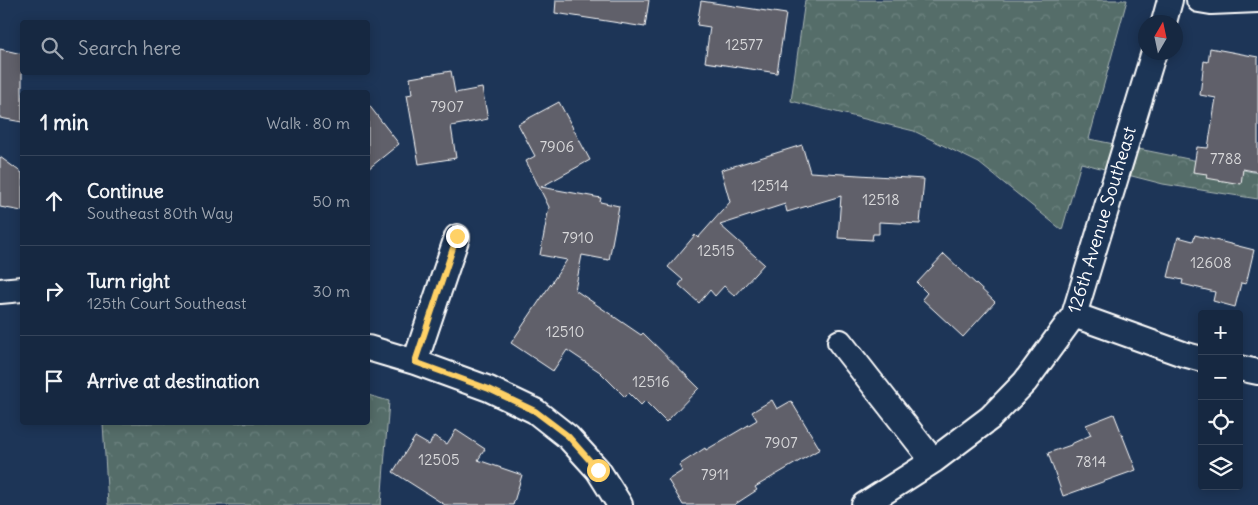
<!DOCTYPE html>
<html lang="en">
<head>
<meta charset="utf-8">
<style>
  :root { --surface:#162841; --page:#1f3048; --text:#f1f3f6; --muted:#9ea6b1; --line:#35445a }
  body { margin:0; font-family:Delius,sans-serif; background:var(--page); color:var(--text) }
  .controls { position:absolute; right:15px; bottom:15px; display:grid; overflow:hidden; border-radius:5px; box-shadow:0 2px 12px #0003 }
  .controls button { width:45px; height:45px; display:grid; place-items:center; padding:0; border:0; border-bottom:1px solid var(--line); background:var(--surface); color:var(--text); font:25px sans-serif }
  .compass { position:absolute; left:1138px; top:15px; width:45px; height:45px; border-radius:50%; background:var(--surface); box-shadow:0 2px 12px #0003; rotate:9deg }
  .stop { position:absolute; width:15px; height:15px; margin:-11px; border:4px solid #ffd166; border-radius:50%; background:#fff }
  .stop.end { background:#ffd166; border-color:#fff; box-shadow:0 1px 5px #0008 }
  .list { margin:0; padding:0; list-style:none }
  h2 { display:flex; justify-content:space-between; align-items:center; height:65px; margin:0; padding:0 20px; font-size:21px }
  h2 small { font-size:16px; font-weight:400; color:var(--muted) }
  .list li { display:grid; grid-template-columns:32px 1fr auto; gap:15px; align-items:center; box-sizing:border-box; height:90px; padding:0 20px; border-top:1px solid var(--line) }
  .list b { display:block; font-size:19px; white-space:nowrap }
  .list p { margin:0; font-size:16px; white-space:nowrap; color:var(--muted) }
  .list em { font-size:16px; font-style:normal; color:var(--muted) }
  .icon { flex:none; width:28px; height:28px; fill:none; stroke:currentColor; stroke-width:2; stroke-linecap:round; stroke-linejoin:round }
  .map { position:relative; flex:none; width:1258px; height:505px; overflow:hidden }
  .search { position:absolute; background:var(--surface); box-shadow:0 2px 12px #0003; left:20px; top:20px; width:350px; height:55px; display:flex; align-items:center; gap:12px; box-sizing:border-box; padding:0 18px; border-radius:5px; color:var(--muted); font-size:19px }
  .panel { position:absolute; background:var(--surface); box-shadow:0 2px 12px #0003; left:20px; top:90px; width:350px; height:335px; border-radius:5px }
  .map>svg:first-child { display:block }
  .forest { fill:url(#forest-crowns); stroke:#aab6b4 }
  .building { fill:#61616b; stroke:#fff }
  .lines { fill:none; stroke-linecap:round; stroke-linejoin:round }
  .street-casing { stroke:#fff; stroke-width:28 }
  .street { stroke:#1d3557; stroke-width:24 }
  .route { stroke:#ffd166; stroke-width:6 }
  .labels { text-anchor:middle; stroke-width:5; stroke-linejoin:round; paint-order:stroke }
  .number-label { font-size:15px; fill:#d8d8da }
  .street-label { font-size:18px; fill:#fff; stroke:#1d3557 }
</style>
</head>
<body>
<div class="map">
<svg width="1258" height="505" viewBox="0 0 1258 505">
  <defs>
    <pattern id="forest-crowns" width="20" height="18" patternUnits="userSpaceOnUse" patternTransform="scale(1.25)"><rect width="20" height="18" fill="#546d69"/><path d="M2 6a3 3 0 1 1 6 0M12 15a3 3 0 1 1 6 0" fill="none" stroke="#6e8380"/></pattern>
  </defs>
  <rect width="100%" height="100%" fill="#1d3557"/>
  <filter id="ink" filterUnits="userSpaceOnUse"><feTurbulence type="fractalNoise" baseFrequency=".02" numOctaves="2"/><feDisplacementMap in="SourceGraphic" scale="10" xChannelSelector="R" yChannelSelector="G"/><feConvolveMatrix kernelMatrix="1 2 1 2 8 2 1 2 1" color-interpolation-filters="sRGB"/></filter>
  <g filter="url(#ink)">
    <path class="forest" d="M805,0H1127L1089,139L1258,173V199L1163,184L1081,163L1062,230L979,163L914,131L791,101Z
      M368,395L389,401L381,505H108L103,423L368,422Z"/>
    <path class="building" d="M556,0H649L645,27L555,13Z
      M701,1L786,14L777,73L705,62L710,27L697,25Z
      M1210,48L1258,57V172L1243,169L1241,184L1206,178L1207,174L1193,172L1197,147L1208,148L1216,98L1200,95L1204,61L1208,62Z
      M0,49L22,54V122L0,118Z
      M451,71L455,93L482,88L488,119L451,126L456,158L419,164L407,95L412,94L410,78Z
      M559,102L590,160L541,187L601,198L600,202L619,206L609,260L582,255L575,290L641,335L643,333L699,388L666,422L645,401L641,405L629,393L625,397L600,372L567,350L553,371L511,343L567,260L540,255L549,207L526,161L535,156L518,124Z
      M368,104L399,144L368,169Z
      M802,145L810,172L924,179L920,224L879,222V234H873L872,240L838,238L841,196L787,212L785,204L720,225L764,264L735,296L724,286L715,296L710,290L699,303L679,285L683,280L668,267L695,235L698,238L730,202L721,170Z
      M0,157L22,173V211L0,207Z
      M1195,235L1254,250L1246,284L1241,283L1235,307L1213,301L1215,292L1182,284L1183,280L1168,277L1178,237L1193,241Z
      M944,254L995,302L963,337L922,299L927,293L917,283Z
      M772,400L777,409L791,401L820,449L755,487L757,490L734,505H683L668,480L682,471L679,465L705,448L706,450L757,420L752,412Z
      M1114,414L1136,470L1063,496L1048,453L1071,445V444L1091,435L1086,425Z
      M456,430L485,449L478,460L522,475L513,505H445L393,472L415,437L429,445L434,436L447,444Z"/>
    <g class="lines">
      <defs>
        <path id="street" d="M1199,0L1211,2L1258,0
          M1164,22L1170,0
          M0,291L22,289
          M1074,315L1183,354L1202,359
          M840,342L933,461
          M368,348L415,362L489,389L535,411L568,437L598,470L620,505
          M415,362L457,237
          M1239,368L1258,372
          M864,505L933,461L990,418L1025,382L1074,315L1154,52"/>
      </defs>
      <use href="#street" class="street-casing"/>
      <use href="#street" class="street"/>
    </g>
  </g>
  <g class="lines" filter="url(#ink)">
    <path class="route" d="M457,236L415,362L489,389L535,411L568,436L598,470"/>
  </g>
  <g class="labels">
    <g class="number-label">
      <text x="744" y="50">12577</text>
      <text x="447" y="112">7907</text>
      <text x="557" y="152">7906</text>
      <text x="1226" y="164">7788</text>
      <text x="770" y="191">12514</text>
      <text x="881" y="205">12518</text>
      <text x="578" y="243">7910</text>
      <text x="716" y="256">12515</text>
      <text x="1211" y="268">12608</text>
      <text x="565" y="337">12510</text>
      <text x="651" y="387">12516</text>
      <text x="781" y="448">7907</text>
      <text x="439" y="465">12505</text>
      <text x="1091" y="467">7814</text>
      <text x="715" y="480">7911</text>
    </g>
    <g class="street-label">
      <text transform="translate(1102 220) rotate(-73)" y="6">126th Avenue Southeast</text>
    </g>
  </g>
</svg>
<div class="controls">
<button>+</button>
<button>−</button>
<button><svg class="icon" aria-label="locate" viewBox="0 0 24 24"><circle cx="12" cy="12" r="6"/><path d="M12 2v4M12 18v4M2 12h4M18 12h4"/></svg></button>
<button><svg class="icon" aria-label="layers" viewBox="0 0 24 24"><path d="M12 4l9 5-9 5-9-5zM3 14l9 5 9-5"/></svg></button>
</div>
<svg class="compass" viewBox="-18 -18 36 36"><path d="M0-13l5 13h-10z" fill="#e53935"/><path d="M0 13l5-13h-10z" fill="#9ea6b1"/></svg>
<div class="stop" style="left:598px;top:470px"></div>
<div class="stop end" style="left:457px;top:236px"></div>
<div class="search"><svg class="icon" aria-label="search" viewBox="0 0 24 24"><circle cx="10" cy="10" r="6"/><path d="M15 15l6 6"/></svg>Search here</div>
<section class="panel">
<h2>1 min<small>Walk · 80 m</small></h2>
<ul class="list">
<li><svg class="icon" aria-label="ahead" viewBox="0 0 24 24"><path d="M12 20V5M6 11l6-6 6 6"/></svg><div><b>Continue</b><p>Southeast 80th Way</p></div><em>50 m</em></li>
<li><svg class="icon" aria-label="right" viewBox="0 0 24 24"><path d="M7 20v-9h11M14 6l5 5-5 5"/></svg><div><b>Turn right</b><p>125th Court Southeast</p></div><em>30 m</em></li>
<li><svg class="icon" aria-label="arrive" viewBox="0 0 24 24"><path d="M6 21V4h12l-3 4 3 4H6"/></svg><div><b>Arrive at destination</b></div></li>
</ul>
</section>
</div>
</body>
</html>
